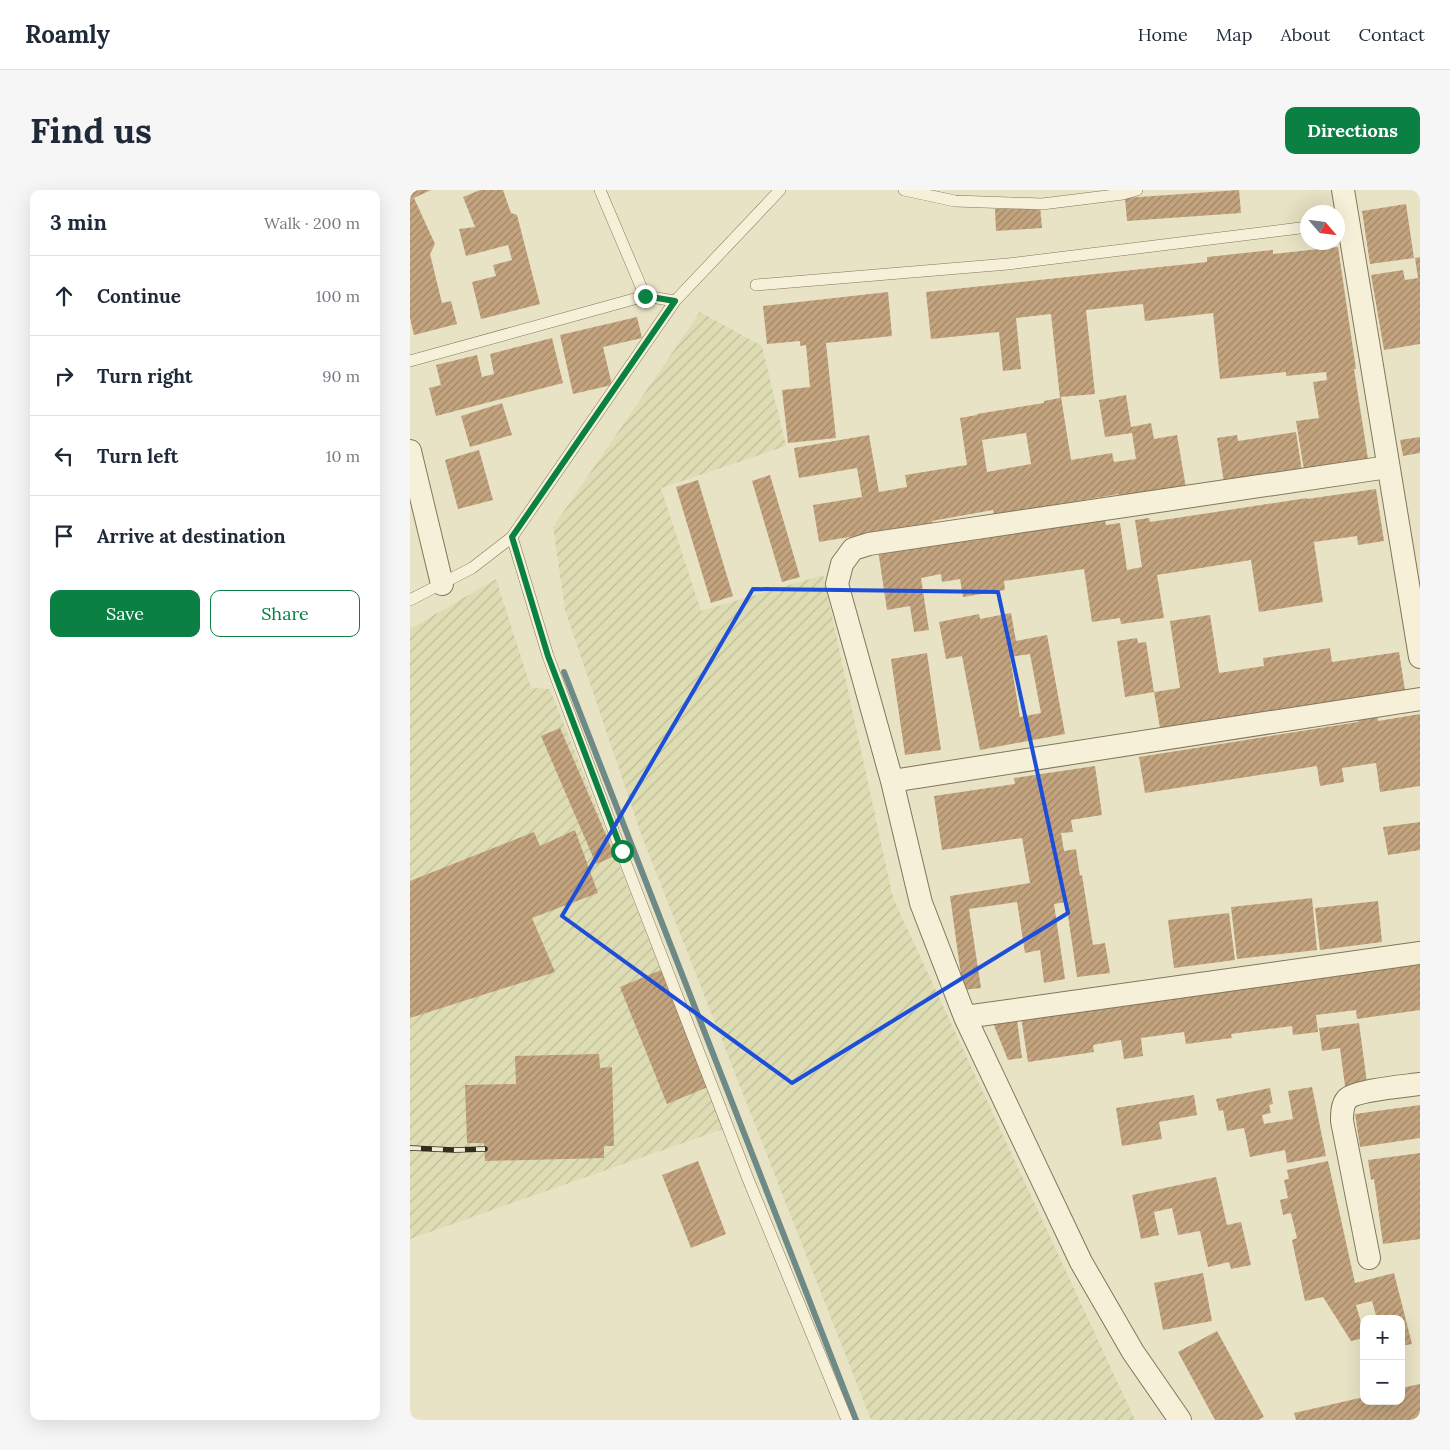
<!DOCTYPE html>
<html lang="en">
<head>
<meta charset="utf-8">
<style>
  :root { --surface:#fff; --page:#f6f6f7; --text:#1f2937; --muted:#747a83; --line:#e0e1e3; --accent:#0b8043 }
  body { margin:0; font-family:Lora,serif; background:var(--page); color:var(--text) }
  .controls { position:absolute; right:15px; bottom:15px; display:grid; overflow:hidden; border-radius:10px; box-shadow:0 5px 20px #0002 }
  .controls button { width:45px; height:45px; display:grid; place-items:center; padding:0; border:0; border-bottom:1px solid var(--line); background:var(--surface); color:var(--text); font:25px sans-serif }
  .compass { position:absolute; left:890px; top:15px; width:45px; height:45px; border-radius:50%; background:var(--surface); box-shadow:0 5px 20px #0002; rotate:118deg }
  .stop { position:absolute; width:15px; height:15px; margin:-11px; border:4px solid #0b8043; border-radius:50%; background:#fff }
  .stop.end { background:#0b8043; border-color:#fff; box-shadow:0 1px 5px #0008 }
  .list { margin:0; padding:0; list-style:none }
  h2 { display:flex; justify-content:space-between; align-items:center; height:65px; margin:0; padding:0 20px; font-size:21px }
  h2 small { font-size:16px; font-weight:400; color:var(--muted) }
  .list li { display:grid; grid-template-columns:32px 1fr auto; gap:15px; align-items:center; box-sizing:border-box; height:80px; padding:0 20px; border-top:1px solid var(--line) }
  .list b { display:block; font-size:19px; white-space:nowrap }
  .list em { font-size:16px; font-style:normal; color:var(--muted) }
  .actions { display:flex; gap:10px; padding:15px 20px }
  .actions a { flex:1; padding:11px 0; border:1px solid var(--accent); border-radius:10px; text-align:center; font-size:18px; color:var(--accent) }
  .actions .main { background:var(--accent); color:#fff }
  .icon { flex:none; width:28px; height:28px; fill:none; stroke:currentColor; stroke-width:2; stroke-linecap:round; stroke-linejoin:round }
  .map { position:relative; flex:none; width:1010px; height:1230px; overflow:hidden; border-radius:10px }
  header { display:flex; align-items:center; gap:30px; box-sizing:border-box; height:70px; padding:0 25px; background:var(--surface); border-bottom:1px solid var(--line) }
  header strong { font-size:24px }
  nav { display:flex; gap:28px; margin-inline-start:auto; font-size:18px }
  .intro { display:flex; align-items:center; justify-content:space-between; box-sizing:border-box; height:120px; padding:0 30px }
  h1 { margin:0; font-size:35px }
  .button { padding:12px 22px; border-radius:10px; background:var(--accent); color:#fff; font-size:18px; font-weight:700 }
  main { display:flex; gap:30px; padding:0 30px }
  aside { flex:1; background:var(--surface); border-radius:10px; box-shadow:0 5px 20px #0002 }
  .map>svg:first-child { display:block }
  .farmland { fill:url(#farmland-furrows) }
  .lines { fill:none; stroke-linecap:round; stroke-linejoin:round }
  .stream { stroke:#6e8a87; stroke-width:6 }
  .building { fill:url(#building-hatch); fill-rule:evenodd }
  .lane-casing { stroke:#82765d; stroke-width:12 }
  .street-casing { stroke:#82765d; stroke-width:24 }
  .lane { stroke:#f5f0d7; stroke-width:11 }
  .street { stroke:#f5f0d7; stroke-width:22 }
  .rail-casing { stroke:#342c1f; stroke-width:5.5 }
  .rail { stroke:#f1edd4; stroke-width:4; stroke-dasharray:11; stroke-linecap:butt }
  .route { stroke:#0b8043; stroke-width:6 }
  .marked { fill:none; stroke:#1d4ed8; stroke-width:4; stroke-linejoin:round }
</style>
</head>
<body>
<header>
<strong>Roamly</strong>
<nav><a>Home</a><a>Map</a><a>About</a><a>Contact</a></nav>
</header>
<div class="intro"><h1>Find us</h1><a class="button">Directions</a></div>
<main>
<aside>
<h2>3 min<small>Walk · 200 m</small></h2>
<ul class="list">
<li><svg class="icon" aria-label="ahead" viewBox="0 0 24 24"><path d="M12 20V5M6 11l6-6 6 6"/></svg><div><b>Continue</b></div><em>100 m</em></li>
<li><svg class="icon" aria-label="right" viewBox="0 0 24 24"><path d="M7 20v-9h11M14 6l5 5-5 5"/></svg><div><b>Turn right</b></div><em>90 m</em></li>
<li><svg class="icon" aria-label="left" viewBox="0 0 24 24"><path d="M17 20v-9H6M10 6l-5 5 5 5"/></svg><div><b>Turn left</b></div><em>10 m</em></li>
<li><svg class="icon" aria-label="arrive" viewBox="0 0 24 24"><path d="M6 21V4h12l-3 4 3 4H6"/></svg><div><b>Arrive at destination</b></div></li>
</ul>
<div class="actions"><a class="main">Save</a><a>Share</a></div>
</aside>
<div class="map">
<svg width="1010" height="1230" viewBox="0 0 1010 1230">
  <defs>
    <pattern id="farmland-furrows" width="10" height="10" patternUnits="userSpaceOnUse" patternTransform="scale(1.25)"><rect width="10" height="10" fill="#dedcb3"/><path d="M-1 1l2-2M0 10L10 0M9 11l2-2" fill="none" stroke="#bfbd9a"/></pattern>
    <pattern id="building-hatch" width="6" height="6" patternUnits="userSpaceOnUse" patternTransform="scale(1.25)"><rect width="6" height="6" fill="#c3a47f"/><path d="M-1 1l2-2M0 6l6-6M5 7l2-2" fill="none" stroke="#9f8667"/></pattern>
  </defs>
  <rect width="100%" height="100%" fill="#e9e3c5"/>
  <path class="farmland" d="M290,122L352,156L376,256L251,298L291,421L413,385L483,708L725,1230H461L231,644L155,420L143,337Z
    M86,389L121,498L140,499L313,939L0,1049V439Z"/>
  <g class="lines">
    <path class="stream" d="M154,482L446,1230"/>
  </g>
  <path class="building" d="M0,0H21L4,8L25,54L20,64L32,113L41,111L47,134L4,145L0,128Z
    M70,0H93L101,23L107,25L130,114L71,129L62,92L86,86L83,75L102,70L98,55L56,66L49,39L65,37L53,7Z
    M829,0L831,23L717,31L715,8Z
    M996,14L1004,68L960,74L952,21Z
    M630,16L632,38L586,41L585,19Z
    M928,57L946,179H944L958,269L894,280L886,231L909,228L903,192L917,190L916,182L876,186V182L810,189L803,123L735,131L733,114L676,120L685,204L651,207L661,270L702,263L704,272L726,269L722,243L695,247L689,210L716,205L721,237L741,233L744,249L767,245L776,298L710,309L709,304L584,325L583,320L522,331L523,333L409,352L403,315L452,307L447,278L389,288L384,258L459,245L469,302L497,297L495,285L557,275L550,228L567,225V224L634,213V211L650,208L641,124L606,128L611,179L593,181L589,142L521,149L516,102L797,72V67L863,60V64ZM616,243L621,274L577,282L572,250Z
    M1010,67V154L974,160L961,85L993,80L995,90L1008,88L1005,68Z
    M478,102L482,146L416,153L426,248L378,253L372,200L400,197L396,155L390,156V151L357,154L353,116Z
    M227,127L232,148L193,157L202,195L163,204L150,145Z
    M142,148L153,193L26,226L19,198L31,195L26,175L67,165L72,187L84,184L80,164Z
    M92,213L102,245L60,257L51,226Z
    M886,242L892,281L814,293L807,248L827,245L828,251Z
    M1010,247V263L993,266L990,250Z
    M69,260L83,310L48,319L35,270Z
    M360,285L390,387L372,392L342,291Z
    M288,290L323,406L301,413L266,297Z
    M966,299L974,351L948,355L947,346L904,352L913,412L849,422L841,370L747,385L754,428L711,434L710,428L682,432L674,379L594,391L595,400L553,407L550,389L532,392L531,384L511,388L519,440L504,442L500,416L477,420L468,360L559,346L560,351L695,330L696,335L710,333L717,380L732,377L725,330L739,328L740,332L897,308V309Z
    M601,423L606,451L637,445L655,544L570,560L552,466L536,469L529,432L569,424L570,429ZM620,464L631,523L610,527L600,467Z
    M800,425L809,483L854,476L853,468L920,458L922,472L989,462L995,500L750,538L744,502L770,498L760,431Z
    M727,448L728,453L736,452L744,502L715,507L707,451Z
    M517,463L531,560L495,565L481,469Z
    M1010,524V596L970,602L966,573L932,578L934,592L910,596L907,576L735,603L729,567L948,532V528L967,525L968,531Z
    M150,538L205,666L186,674L131,546Z
    M685,576L692,625L661,630L663,642L651,643L654,661L666,659L670,686L672,685L683,755L695,753L700,783L667,787L656,712L644,714L655,789L634,793L630,760L615,763L607,712L559,719L571,798L553,800L540,706L620,693L612,648L532,660L524,606L605,594L604,588Z
    M1010,632V660L978,665L973,637Z
    M165,640L188,703L122,728L145,782L0,828V691L124,642L130,656Z
    M902,708L907,760L827,769L821,717Z
    M968,711L972,752L910,760L905,718Z
    M819,723L825,770L764,778L758,730Z
    M1010,771V820L947,829L946,820L906,825L908,842L883,845L882,836L821,844L822,848L776,854L774,842L731,848L733,866L714,869L711,850L683,855L684,862L618,872L611,827Z
    M251,780L298,897L257,914L210,797Z
    M607,830L612,868L598,870L583,833Z
    M949,833L957,893L935,896L930,858L912,861L909,838Z
    M189,864L190,878L202,877L204,956H194V968L75,971L74,953H57L55,895L106,894L105,866Z
    M902,897L916,966L877,973L875,960L840,967L834,938L817,941L813,920L809,921L806,909L860,898L863,914L859,915L861,923L852,925L854,934L883,929L878,901Z
    M784,905L787,925L749,932L752,949L712,956L706,918Z
    M1010,915V948L950,957L945,924Z
    M1010,963V1049L973,1054L964,989L961,990L958,970Z
    M288,971L316,1044L281,1058L252,985Z
    M918,971L945,1093L984,1083L1002,1154L991,1156V1129H967L962,1111L946,1115L954,1143V1148L941,1151L913,1107L895,1111L882,1050L887,1048L881,1023L873,1025L870,1010L878,1008L874,990L879,989L877,980Z
    M806,987L817,1035L831,1032L841,1075L821,1079L819,1072L798,1077L790,1041L768,1045L762,1018L744,1022L749,1045L731,1049L722,1005Z
    M793,1083L802,1131L753,1140L744,1093Z
    M807,1141L854,1227L848,1230H805L768,1162Z
    M1010,1194V1230H886L884,1223L954,1207V1211H991V1198Z"/>
  <g class="lines">
    <defs>
      <path id="lane" d="M190,0L235,106L265,111
        M494,0L545,11L632,14L713,4L727,0
        M346,95L598,74L898,37
        M0,171L235,106
        M102,347L265,111L370,0
        M0,410L62,378L102,347L138,466L211,661L338,989L437,1230"/>
      <path id="street" d="M933,0L1010,467
        M0,261L32,394
        M482,591L1010,509
        M555,827L1010,763
        M959,1068L932,931C932,923 932,915 937,909C946,900 996,896 1010,894
        M770,1230L723,1162L671,1072L555,827L511,713L482,591L427,394L432,374L443,359L459,354L978,277"/>
    </defs>
    <use href="#lane" class="lane-casing"/>
    <use href="#street" class="street-casing"/>
    <use href="#lane" class="lane"/>
    <use href="#street" class="street"/>
    <defs>
      <path id="rail" d="M0,958L44,960L75,959"/>
    </defs>
    <use href="#rail" class="rail-casing"/>
    <use href="#rail" class="rail"/>
  </g>
  <g class="lines">
    <path class="route" d="M212,661L138,466L102,347L265,111L235,106"/>
  </g>
  <path class="marked" d="M343,399L588,402L658,723L382,893L152,726Z"/>
</svg>
<div class="controls">
<button>+</button>
<button>−</button>
</div>
<svg class="compass" viewBox="-18 -18 36 36"><path d="M0-13l5 13h-10z" fill="#e53935"/><path d="M0 13l5-13h-10z" fill="#747a83"/></svg>
<div class="stop" style="left:212px;top:661px"></div>
<div class="stop end" style="left:235px;top:106px"></div>
</div>
</main>
</body>
</html>
